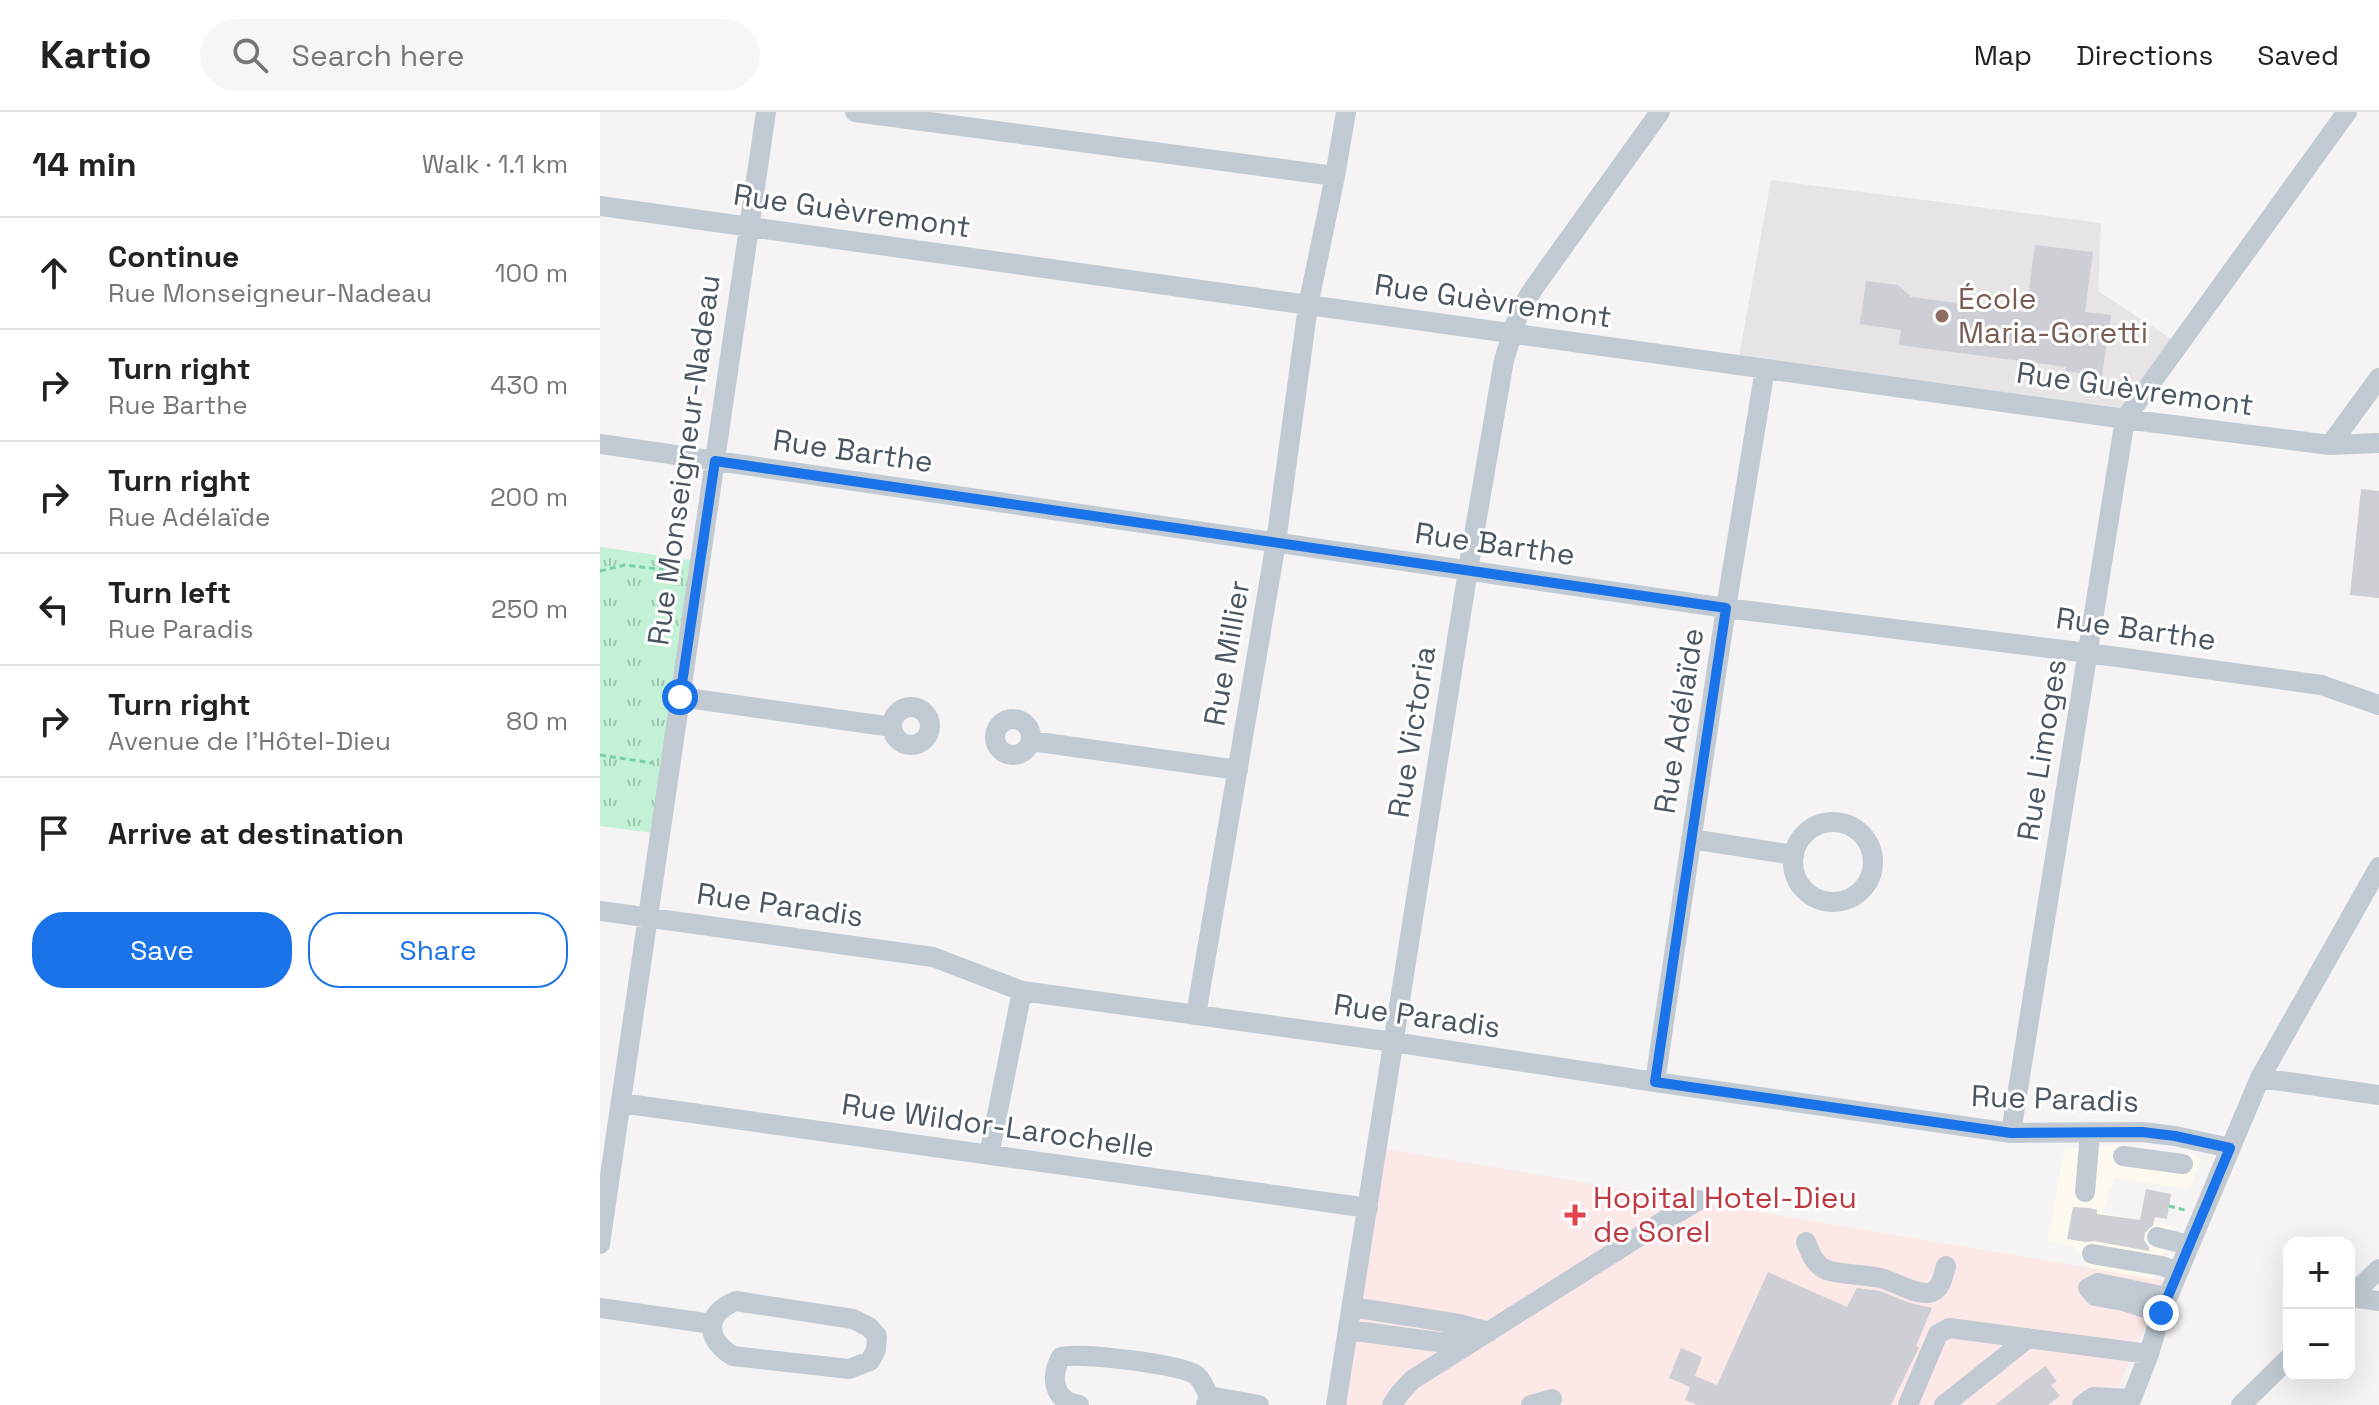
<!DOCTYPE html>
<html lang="en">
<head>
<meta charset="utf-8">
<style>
  :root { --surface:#fff; --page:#f6f6f6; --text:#222; --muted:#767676; --line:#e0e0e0; --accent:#1a73e8 }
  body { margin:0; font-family:"Space Grotesk",sans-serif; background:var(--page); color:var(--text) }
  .controls { position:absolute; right:24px; bottom:24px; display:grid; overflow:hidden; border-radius:16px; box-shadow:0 8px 32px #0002 }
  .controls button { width:72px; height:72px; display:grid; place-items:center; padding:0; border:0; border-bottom:2px solid var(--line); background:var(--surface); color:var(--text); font:40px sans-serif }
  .stop { position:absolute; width:24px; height:24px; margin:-18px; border:6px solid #1a73e8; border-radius:50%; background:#fff }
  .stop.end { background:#1a73e8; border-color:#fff; box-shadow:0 2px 8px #0008 }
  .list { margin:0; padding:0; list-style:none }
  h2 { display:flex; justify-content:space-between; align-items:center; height:104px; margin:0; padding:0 32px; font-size:34px }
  h2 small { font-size:26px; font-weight:400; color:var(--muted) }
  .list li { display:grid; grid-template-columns:52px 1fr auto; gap:24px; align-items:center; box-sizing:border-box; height:112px; padding:0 32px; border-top:2px solid var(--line) }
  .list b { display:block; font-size:30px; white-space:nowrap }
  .list p { margin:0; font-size:26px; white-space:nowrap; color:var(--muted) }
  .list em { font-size:26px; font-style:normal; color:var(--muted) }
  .actions { display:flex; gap:16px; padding:24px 32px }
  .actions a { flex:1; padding:18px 0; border:2px solid var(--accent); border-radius:32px; text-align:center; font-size:28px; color:var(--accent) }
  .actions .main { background:var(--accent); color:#fff }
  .icon { flex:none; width:44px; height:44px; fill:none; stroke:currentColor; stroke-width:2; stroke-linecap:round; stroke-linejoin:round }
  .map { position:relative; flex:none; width:1779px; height:1293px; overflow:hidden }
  header { display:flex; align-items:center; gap:48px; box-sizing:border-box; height:112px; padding:0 40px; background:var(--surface); border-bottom:2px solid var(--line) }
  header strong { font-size:38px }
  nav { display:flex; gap:44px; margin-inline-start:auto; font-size:28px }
  .search { width:560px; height:72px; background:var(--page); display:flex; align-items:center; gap:20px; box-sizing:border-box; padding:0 28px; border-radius:44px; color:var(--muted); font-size:30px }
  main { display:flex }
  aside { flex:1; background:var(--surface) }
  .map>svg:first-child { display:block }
  .commercial { fill:#fdf9ef }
  .education { fill:#e6e4e5 }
  .medical { fill:#fce8e6 }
  .park { fill:url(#park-tufts) }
  .building { fill:#cdcfd5 }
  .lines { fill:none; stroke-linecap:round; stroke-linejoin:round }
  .path { stroke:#7ad0a6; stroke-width:3; stroke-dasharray:6 4; stroke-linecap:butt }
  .minor { stroke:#c1cad2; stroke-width:20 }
  .route { stroke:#1a73e8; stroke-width:10 }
  .education-dot { fill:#8d6e63; stroke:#fff; stroke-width:3 }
  .health-dot { fill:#e0444e; stroke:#fff; stroke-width:3 }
  .labels { text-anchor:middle; stroke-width:6; stroke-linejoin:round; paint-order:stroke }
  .street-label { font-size:30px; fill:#4a5661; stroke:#fff }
  .education-label { font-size:30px; fill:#785e54; stroke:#fff; text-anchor:start }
  .health-label { font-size:30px; fill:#be3a42; stroke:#fff; text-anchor:start }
</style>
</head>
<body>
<header>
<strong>Kartio</strong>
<div class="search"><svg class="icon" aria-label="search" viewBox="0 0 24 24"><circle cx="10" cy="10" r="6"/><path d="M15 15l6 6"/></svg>Search here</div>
<nav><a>Map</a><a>Directions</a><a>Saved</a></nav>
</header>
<main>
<aside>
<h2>14 min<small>Walk · 1.1 km</small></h2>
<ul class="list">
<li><svg class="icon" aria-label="ahead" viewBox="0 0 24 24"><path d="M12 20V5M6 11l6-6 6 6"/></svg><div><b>Continue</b><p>Rue Monseigneur-Nadeau</p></div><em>100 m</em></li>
<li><svg class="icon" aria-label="right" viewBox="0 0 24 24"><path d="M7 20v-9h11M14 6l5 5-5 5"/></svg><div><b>Turn right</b><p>Rue Barthe</p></div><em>430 m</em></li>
<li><svg class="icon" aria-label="right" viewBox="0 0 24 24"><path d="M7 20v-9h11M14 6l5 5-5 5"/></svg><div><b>Turn right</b><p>Rue Adélaïde</p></div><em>200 m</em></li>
<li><svg class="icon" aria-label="left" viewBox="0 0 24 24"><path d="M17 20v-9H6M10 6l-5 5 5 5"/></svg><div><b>Turn left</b><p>Rue Paradis</p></div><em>250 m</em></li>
<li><svg class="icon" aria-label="right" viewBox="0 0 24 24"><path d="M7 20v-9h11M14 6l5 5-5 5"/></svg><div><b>Turn right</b><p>Avenue de l'Hôtel-Dieu</p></div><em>80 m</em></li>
<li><svg class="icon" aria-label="arrive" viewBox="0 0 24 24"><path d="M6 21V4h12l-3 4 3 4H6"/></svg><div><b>Arrive at destination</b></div></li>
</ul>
<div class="actions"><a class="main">Save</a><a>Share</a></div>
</aside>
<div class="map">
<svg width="1779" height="1293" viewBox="0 0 1779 1293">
  <defs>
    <pattern id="park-tufts" width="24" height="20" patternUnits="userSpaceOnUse" patternTransform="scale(2)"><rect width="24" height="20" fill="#c3f1d5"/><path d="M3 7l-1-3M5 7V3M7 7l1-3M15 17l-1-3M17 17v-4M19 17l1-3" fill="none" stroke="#a0c6b0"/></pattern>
  </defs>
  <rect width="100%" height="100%" fill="#f5f3f3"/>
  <path class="commercial" d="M1516,1033L1594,1042L1601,1046L1590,1077L1514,1066L1503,1101L1575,1114L1551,1171L1498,1168L1473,1134L1448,1129L1464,1037Z"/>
  <path class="education" d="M1171,68L1501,111L1498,179L1576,230L1527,304L1138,250Z"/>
  <path class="medical" d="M786,1037L1565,1169L1510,1293H746Z"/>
  <path class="park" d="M0,435L100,449L60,722L0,714Z"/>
  <path class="building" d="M1435,133L1493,140L1485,200L1511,203L1502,264L1465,259L1466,255L1299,233L1301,218L1260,212L1266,169L1298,173L1311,185L1426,200Z
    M1761,377L1779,379V486L1750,483Z
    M1546,1077L1571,1082L1567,1107L1555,1105L1553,1113L1545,1121L1544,1128L1549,1135V1139L1494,1129L1486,1130L1467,1127L1473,1095L1489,1096L1497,1098V1102L1540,1108Z
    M1168,1160L1247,1195L1257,1176L1280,1179L1310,1191L1332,1196L1316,1234L1319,1235L1291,1293H1097L1085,1288L1090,1275L1069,1266L1081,1236L1102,1245L1095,1264L1117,1273Z
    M1445,1254L1457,1269L1451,1273L1460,1284L1448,1293H1395Z"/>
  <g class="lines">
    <path class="path" d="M0,459L25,453L83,460
      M0,643L52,651
      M1569,1094L1585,1098"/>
    <path class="minor" d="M255,0L735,64
      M0,94L1525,307L1730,333L1779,331
      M0,332L1126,496L1488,541L1721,573L1779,593
      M1730,333L1779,266
      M80,585L292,615
      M292 614a19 19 0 1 1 38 0a19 19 0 1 1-38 0Z
      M395 625a18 18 0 1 1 36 0a18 18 0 1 1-36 0Z
      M431,629L638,658
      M1193 750a40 40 0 1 1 80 0a40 40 0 1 1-80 0Z
      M1091,727L1194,743
      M0,799L333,845L422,879L793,930L1055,970L1411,1021L1542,1020L1575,1024L1630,1036
      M596,903L676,430L708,194L735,64L746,0
      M1660,966L1779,983
      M1055,970L1126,496L1165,257
      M21,991L768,1096
      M1411,1021L1525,307L1747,0
      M389,1043L422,879
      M1523,1044L1583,1052
      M1485,1080L1490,1021
      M1557,1125L1589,1133
      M1206,1130C1210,1140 1213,1150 1223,1156C1232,1163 1269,1162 1284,1167C1297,1171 1318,1185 1332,1180C1342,1176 1343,1163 1346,1154
      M0,1132L166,0
      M1492,1142L1562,1154L1578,1160
      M1750,1185L1779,1189
      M1749,1186L1779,1157
      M136,1189L253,1207L269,1215L277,1224L276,1238L270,1249L249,1257L133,1244C105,1227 104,1202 136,1189Z
      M752,1195L859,1212L889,1220
      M0,1196L112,1212
      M1561,1201L1523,1189L1495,1184L1488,1176L1498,1171L1567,1185
      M748,1218L838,1230L855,1229L869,1232
      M609,1284L659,1293
      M479,1293C453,1289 450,1265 461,1245C481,1240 579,1252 596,1263C602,1268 605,1276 609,1284L606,1293
      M736,1293L868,458L904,248L919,200L933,177L1060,0
      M792,1293L800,1281L812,1268L1070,1105L1099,1088
      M931,1293L952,1287
      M1308,1293L1338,1222L1349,1216L1549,1242
      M1344,1293L1428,1226
      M1482,1293L1493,1285L1531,1287
      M1529,1293L1549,1242L1561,1201L1660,966L1779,755
      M1641,1293L1689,1246"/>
  </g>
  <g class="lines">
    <path class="route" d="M80,585L115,349L1126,496L1055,970L1411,1021L1542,1020L1575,1024L1630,1036L1561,1201"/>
  </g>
  <circle class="education-dot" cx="1342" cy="204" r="8"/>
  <path class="health-dot" d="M971 1091h8v8h8v8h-8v8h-8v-8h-8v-8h8z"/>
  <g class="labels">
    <g class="street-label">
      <text transform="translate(252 99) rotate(8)" y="10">Rue Guèvremont</text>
      <text transform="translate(893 189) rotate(8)" y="10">Rue Guèvremont</text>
      <text transform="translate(1535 277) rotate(8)" y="10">Rue Guèvremont</text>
      <text transform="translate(253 339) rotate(8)" y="10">Rue Barthe</text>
      <text transform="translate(84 348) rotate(-82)" y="10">Rue Monseigneur-Nadeau</text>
      <text transform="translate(895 432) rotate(8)" y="10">Rue Barthe</text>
      <text transform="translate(1536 517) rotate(8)" y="10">Rue Barthe</text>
      <text transform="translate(627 541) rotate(-80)" y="10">Rue Millier</text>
      <text transform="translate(1079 609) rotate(-81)" y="10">Rue Adélaïde</text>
      <text transform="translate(812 620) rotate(-81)" y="10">Rue Victoria</text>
      <text transform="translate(1442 638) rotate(-81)" y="10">Rue Limoges</text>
      <text transform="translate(180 793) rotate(8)" y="10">Rue Paradis</text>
      <text transform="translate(817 904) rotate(8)" y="10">Rue Paradis</text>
      <text transform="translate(1455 987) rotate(2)" y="10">Rue Paradis</text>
      <text transform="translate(398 1014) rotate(8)" y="10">Rue Wildor-Larochelle</text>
    </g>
    <g class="education-label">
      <text x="1358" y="197">École<tspan x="1358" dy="34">Maria-Goretti</tspan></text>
    </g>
    <g class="health-label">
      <text x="993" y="1096">Hopital Hotel-Dieu<tspan x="993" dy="34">de Sorel</tspan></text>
    </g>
  </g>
</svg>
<div class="controls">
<button>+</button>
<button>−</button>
</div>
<div class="stop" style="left:80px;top:585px"></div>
<div class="stop end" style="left:1561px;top:1201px"></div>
</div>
</main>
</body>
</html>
